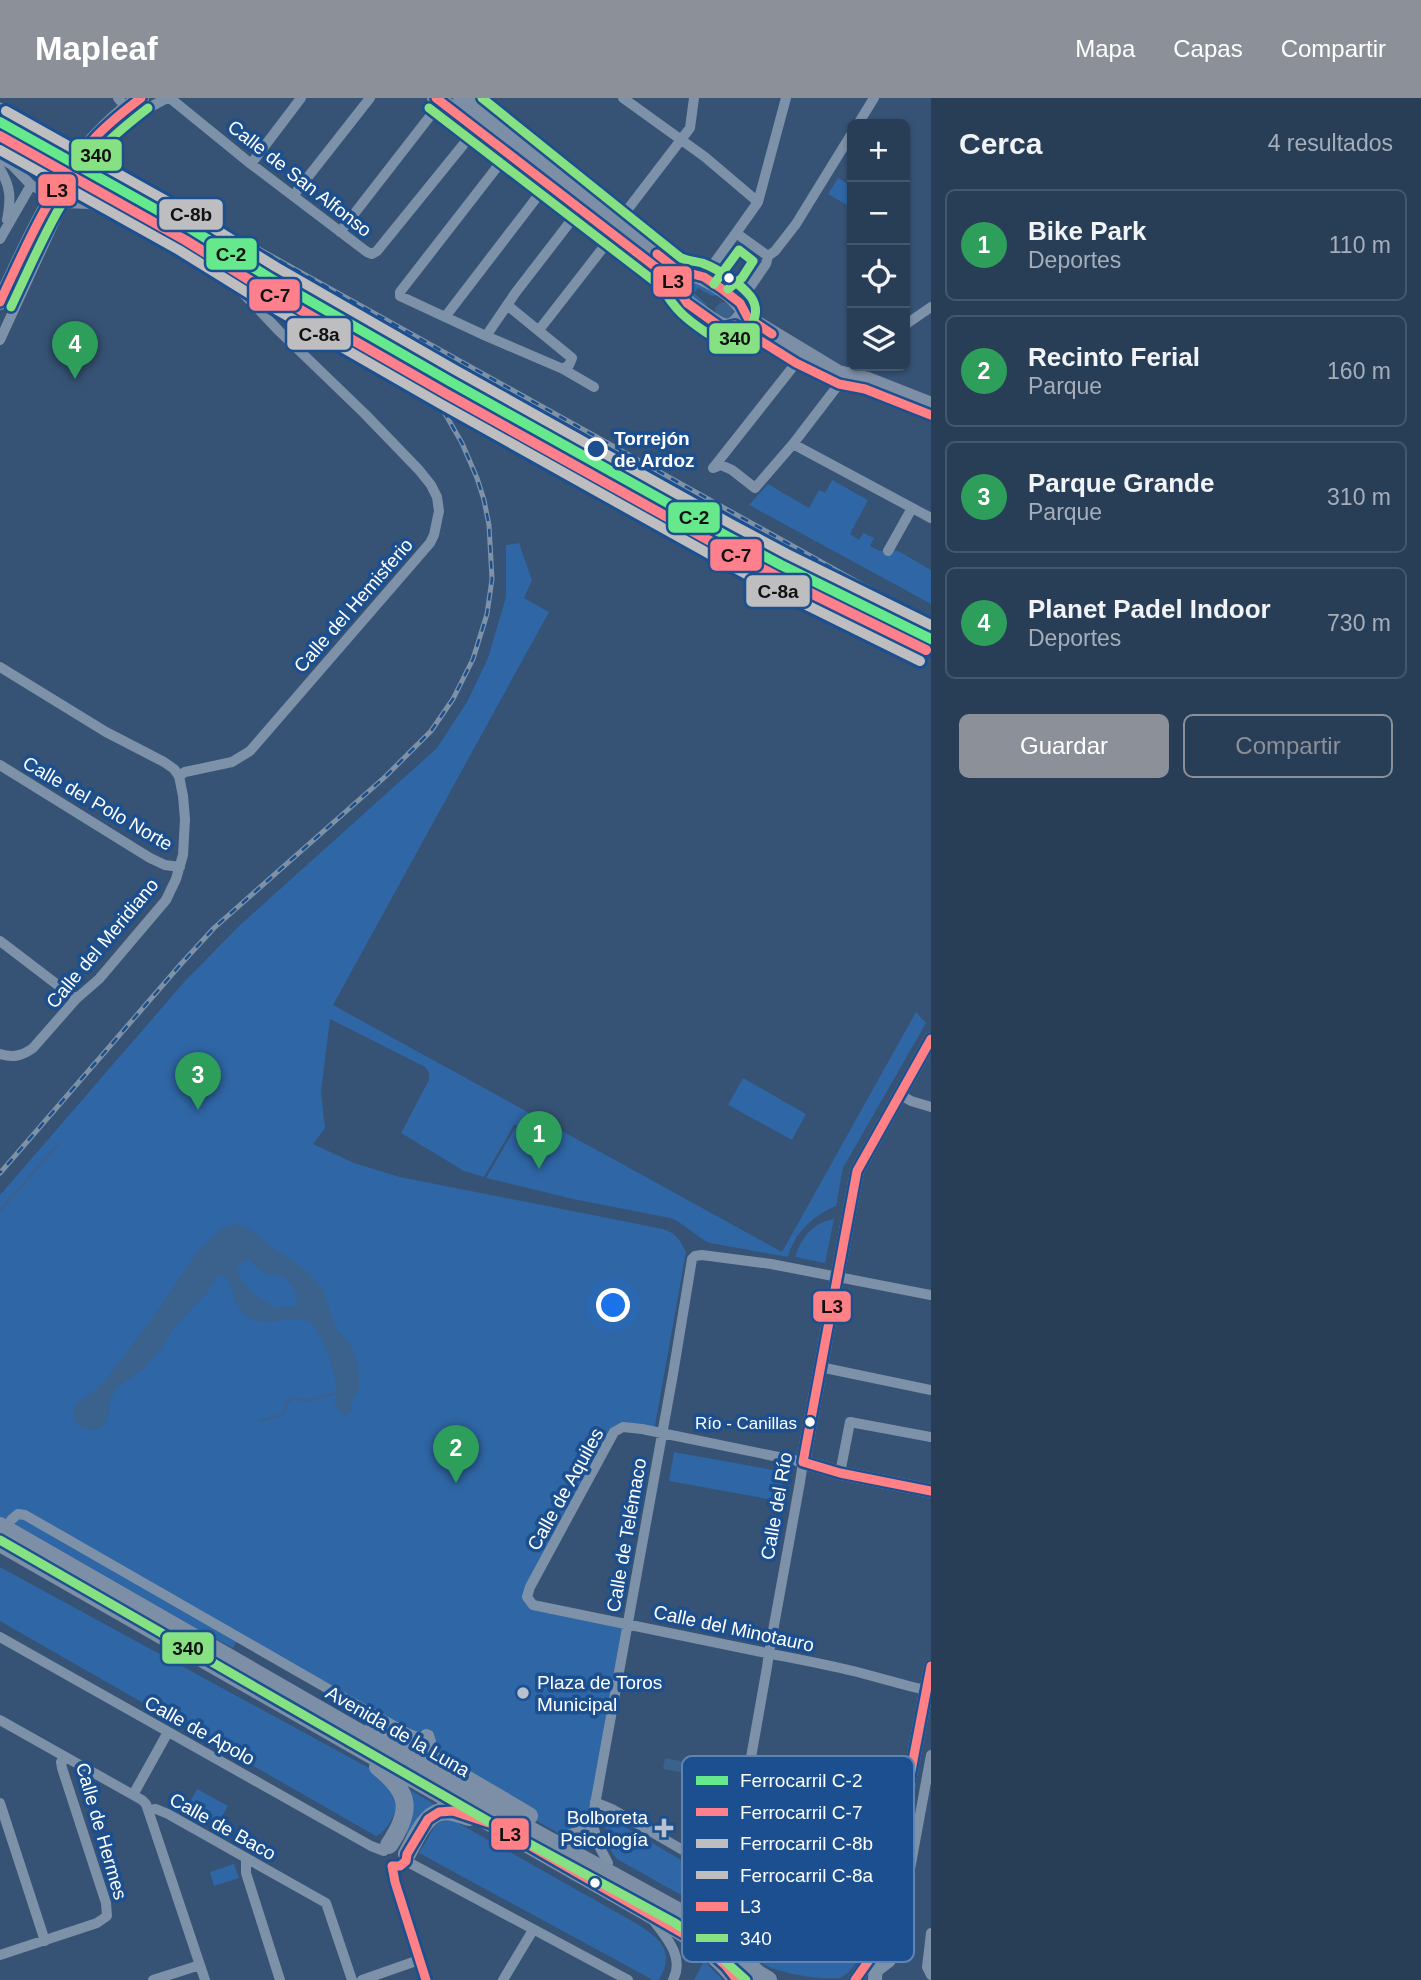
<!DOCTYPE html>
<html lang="es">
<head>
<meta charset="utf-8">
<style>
  :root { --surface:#283e57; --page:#344961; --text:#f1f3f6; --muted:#a5aeba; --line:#44576d; --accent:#8c9099 }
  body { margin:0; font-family:Arial,sans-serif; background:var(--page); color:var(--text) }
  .controls { position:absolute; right:21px; top:21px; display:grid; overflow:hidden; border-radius:10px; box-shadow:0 2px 5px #0004 }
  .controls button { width:63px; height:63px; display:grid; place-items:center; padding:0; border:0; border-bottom:2px solid var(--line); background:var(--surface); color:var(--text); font:35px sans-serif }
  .you { position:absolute; left:614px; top:1208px; width:24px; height:24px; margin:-18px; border:5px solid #fff; border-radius:50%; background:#1a73e8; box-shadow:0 0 0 10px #1a73e833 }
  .badge { display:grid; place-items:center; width:46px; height:46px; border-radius:50%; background:var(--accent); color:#fff; font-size:23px; font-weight:700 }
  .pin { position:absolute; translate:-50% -58px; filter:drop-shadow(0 2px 4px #0008) }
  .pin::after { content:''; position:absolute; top:37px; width:24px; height:21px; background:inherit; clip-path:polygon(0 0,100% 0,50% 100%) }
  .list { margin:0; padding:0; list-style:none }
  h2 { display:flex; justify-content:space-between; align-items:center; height:91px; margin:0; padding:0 28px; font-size:30px }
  h2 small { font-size:23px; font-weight:400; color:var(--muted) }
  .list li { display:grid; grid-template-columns:46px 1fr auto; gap:21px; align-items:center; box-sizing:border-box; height:112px; margin:0 14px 14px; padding:0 14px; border:2px solid var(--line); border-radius:10px }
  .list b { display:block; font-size:26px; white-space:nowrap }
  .list p { margin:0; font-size:23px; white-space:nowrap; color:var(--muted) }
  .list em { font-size:23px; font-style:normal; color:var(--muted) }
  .actions { display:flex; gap:14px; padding:21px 28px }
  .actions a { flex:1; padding:16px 0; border:2px solid var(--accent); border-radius:10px; text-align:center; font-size:24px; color:var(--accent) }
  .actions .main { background:var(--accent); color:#fff }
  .icon { flex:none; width:38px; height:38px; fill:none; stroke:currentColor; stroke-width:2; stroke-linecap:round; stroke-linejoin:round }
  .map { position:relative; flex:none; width:931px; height:1882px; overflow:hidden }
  header { display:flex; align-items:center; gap:42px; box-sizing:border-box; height:98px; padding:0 35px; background:var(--accent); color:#fff }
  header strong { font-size:33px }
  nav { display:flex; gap:38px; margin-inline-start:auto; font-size:24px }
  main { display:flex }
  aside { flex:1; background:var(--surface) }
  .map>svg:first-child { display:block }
  .green { fill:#2f66a5 }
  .water { fill:#3b618d; fill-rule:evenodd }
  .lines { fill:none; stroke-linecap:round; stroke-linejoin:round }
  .stream { stroke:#3b618d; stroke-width:2.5 }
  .minor { stroke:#7d92a8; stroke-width:10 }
  .tertiary { stroke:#7d92a8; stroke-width:14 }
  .secondary { stroke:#798da4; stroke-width:16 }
  .primary { stroke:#7d8ea7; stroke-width:18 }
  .rail-casing { stroke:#7e92a7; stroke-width:5 }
  .rail { stroke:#1b4f8f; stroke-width:2.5; stroke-dasharray:8; stroke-linecap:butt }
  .bus-1-casing { stroke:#1b4f8f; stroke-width:14 }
  .bus-2-casing { stroke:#1b4f8f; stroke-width:14 }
  .bus-1 { stroke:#ff8085; stroke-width:9 }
  .bus-2 { stroke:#86e183; stroke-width:9 }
  .rail-1-casing { stroke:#1b4f8f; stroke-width:16 }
  .rail-2-casing { stroke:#1b4f8f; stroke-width:16 }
  .rail-3-casing { stroke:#1b4f8f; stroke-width:16 }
  .rail-4-casing { stroke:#1b4f8f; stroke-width:16 }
  .rail-1 { stroke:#66e88c; stroke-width:10 }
  .rail-2 { stroke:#ff808d; stroke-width:10 }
  .rail-3 { stroke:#bebec1; stroke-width:10 }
  .rail-4 { stroke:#bebec1; stroke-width:10 }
  .bus-dot { fill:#fff; stroke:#1b4f8f; stroke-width:2.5 }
  .stop-dot { fill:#1b4f8f; stroke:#fff; stroke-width:3.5 }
  .poi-dot { fill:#b9c2ce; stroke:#1b4f8f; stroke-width:2.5 }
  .labels { text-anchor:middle; stroke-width:7; stroke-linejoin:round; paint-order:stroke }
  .bus-label { font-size:17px; fill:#fff; stroke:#1b4f8f; text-anchor:end }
  .street-label { font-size:19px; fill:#fff; stroke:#1b4f8f }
  .stop-label { font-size:19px; font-weight:bold; fill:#fff; stroke:#1b4f8f; text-anchor:start }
  .poi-label { font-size:19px; fill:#fff; stroke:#1b4f8f; text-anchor:start }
  .key { fill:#1b4f8f; stroke:#5f84b1; stroke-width:2 }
  .key-label { font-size:19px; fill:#fff }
  .line-badge { stroke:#1b4f8f; stroke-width:2.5 }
  .pale-badge-label { font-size:19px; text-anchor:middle; font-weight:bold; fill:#111 }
</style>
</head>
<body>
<header>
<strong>Mapleaf</strong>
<nav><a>Mapa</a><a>Capas</a><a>Compartir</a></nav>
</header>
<main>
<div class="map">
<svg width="931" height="1882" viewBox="0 0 931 1882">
  <rect width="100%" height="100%" fill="#365274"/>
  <path class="green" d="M838,80L852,88V110L828,96Z
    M694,183L720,197L712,198L698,190L694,195L706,206L707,210L688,198V187Z
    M832,382L868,402L850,436L859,442L863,435L874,440L870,448L880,453H898L931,472V506L749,407L768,386L809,410L819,392L825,395Z
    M519,445L532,482L524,500L549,514L333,907L782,1154L916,914L926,925L843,1070L836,1108C814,1117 794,1135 788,1159L710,1145C695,1139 685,1125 670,1120L573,1101L486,1080L517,1027H514L484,1079L464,1073L401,1035L429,982V974L425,969L330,921L321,994L325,1030L313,1046L354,1065L400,1079L663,1131C676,1135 680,1142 686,1154L654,1333L623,1329L530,1489L529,1504L628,1526L593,1720L563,1738L504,1704L425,1647L238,1540L233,1550L102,1481L0,1421V1097L185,883L240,827L437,650L467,604L488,560L506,499V447Z
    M743,980L806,1016L792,1042L728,1007Z
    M834,1121L825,1165L795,1159C802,1139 812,1125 834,1121Z
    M674,1354L784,1374L779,1403L669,1383Z
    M0,1469L371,1671L385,1683L399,1706C393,1718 388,1733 376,1738L0,1523Z
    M405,1689L439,1709L413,1740L403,1734Z
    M197,1691L228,1708L215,1730L185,1713Z
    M606,1718L719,1784L701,1812L688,1801L617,1761C605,1749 605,1734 606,1718Z
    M444,1720L453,1722L639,1827C662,1843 675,1853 659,1882H653L419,1755L435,1728Z
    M234,1766L239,1780L214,1788L210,1774Z
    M741,1803L850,1856L859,1860C854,1868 849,1876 840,1880C820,1882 778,1876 760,1864C747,1855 735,1841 724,1830Z
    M704,1863L723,1882H694Z"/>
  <path class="water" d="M715 213a9 9 0 1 1 18 0a9 9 0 1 1-18 0Z
    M722,452L752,469L746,481L715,464Z
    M237,1126L251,1132L276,1152L301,1168L322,1189L336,1230L348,1244L356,1258L359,1277V1291L351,1304L352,1310L345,1319L340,1312L335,1310C340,1281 328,1249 312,1225C294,1211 259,1238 240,1211C234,1202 232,1190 227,1180L219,1177L208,1193L174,1230L160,1252L143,1271L119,1288L111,1299L108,1318L103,1327L96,1332H87L79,1328L74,1321L73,1313L77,1305L93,1294L108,1279L152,1220L198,1153L221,1131L231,1127ZM249,1162C255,1166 260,1174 267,1176C277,1180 267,1175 278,1177C291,1181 302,1197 294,1208L277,1210C262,1203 238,1187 238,1169L243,1164Z
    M665,1660L686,1664L684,1675L663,1671Z"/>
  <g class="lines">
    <path class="stream" d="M0,1113L58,1046
      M260,1323L284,1316L286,1305L294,1300L307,1303L336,1295"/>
    <path class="minor" d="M118,0L130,14L137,16L167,0
      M170,0L251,66L367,154L372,156L377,153L476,31
      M623,0L705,59L758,104
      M858,26L874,0
      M0,60L12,67L31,87L63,105L90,106L111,116L221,177L244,196L279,233L365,316L419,372L431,387L437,399L439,413L434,437L430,445L250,653L232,664L185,674L179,678
      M251,66L301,0
      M0,71C11,89 11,101 7,122
      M293,98L370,0
      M580,111L516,194L486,238L563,271L594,289
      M618,124L690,30L694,0
      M340,134L441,4
      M736,135L758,104L786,0
      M0,141L31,87
      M704,179L736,135L768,158
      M735,201L748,192L766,166L768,158L775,153L796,126L852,35
      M507,207L572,260L569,267L563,271
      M445,219L547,86
      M905,227L931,209
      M539,232L613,137
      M486,238L400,198V194L508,55
      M0,242L63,105
      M848,289L847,279L856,268
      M793,346L931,420
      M713,370L721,367L732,372L755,390L793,346L839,286L838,276
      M713,370L796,265
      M888,453L912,410
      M0,569L106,634L164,664L174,671L179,678L183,698L185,721L183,757L176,781L166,802L99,881L76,901L33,950C22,958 13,960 0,956
      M0,667L150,760L165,767L180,769
      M0,843L76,901
      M899,996L911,1003L931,1009
      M820,1269L931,1292
      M840,1375L850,1324L931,1339
      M11,1422L18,1416L25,1417L337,1596L409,1636L421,1640
      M0,1539L371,1748L384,1753
      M0,1622L142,1702L146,1706L205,1882
      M422,1655L425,1647L431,1644L429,1637L426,1636L421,1640L425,1647
      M133,1697L168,1634
      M744,1699L899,1732
      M595,1704L612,1711L712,1769L726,1774L729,1770L744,1699L767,1569L769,1555L800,1384L803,1364L642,1331L623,1329L614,1334L530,1489L527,1499L533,1507L752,1552C786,1559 820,1565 853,1573C878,1579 902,1587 926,1592L929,1597
      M0,1705L45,1843
      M148,1712L156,1711L168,1716L326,1805L352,1882
      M563,1738L577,1734L592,1723
      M246,1761V1775L280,1882
      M406,1763L628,1882
      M608,1765L598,1746L592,1723L673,1276L692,1161L695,1158L702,1157L771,1166L931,1197
      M392,1768L395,1784L426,1882
      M653,1822C666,1839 685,1859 673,1882
      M931,1835L927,1869L931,1877
      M0,1857L97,1825L107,1818L106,1805L62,1670L61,1664L64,1659
      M877,1874L890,1864L894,1858L931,1657
      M153,1882L200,1867
      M362,1882L419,1862
      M503,1882L533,1832"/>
    <path class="tertiary" d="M931,941L857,1073L803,1364L840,1375L931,1393
      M855,1882L877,1852
      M875,1882L877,1851L931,1568"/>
    <path class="secondary" d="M0,204C37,127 67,50 141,0"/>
    <path class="primary" d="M436,0L671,181C676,187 678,194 682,200C686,206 694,210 699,214C717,227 731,241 744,215
      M462,0L674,170C686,177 694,174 705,180C716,185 733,196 740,206C746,212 745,218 752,224L838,276L868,283L931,308
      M0,1428L499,1715L681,1815L714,1837L758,1876L768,1882
      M0,1445L673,1829C700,1845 717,1857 737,1882
      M374,1630L422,1655L529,1718
      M378,1669C411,1695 412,1713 389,1747
      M407,1756C415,1742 424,1718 440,1714C449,1711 460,1716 469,1719"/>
    <defs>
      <path id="rail" d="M0,7L931,525
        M0,31L209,149L248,173L353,232L395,260L444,314L462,345L477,380L484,402L489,427L492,481L487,516L473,561L453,601L431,633L386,678L214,830L181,866L0,1075"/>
    </defs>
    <use href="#rail" class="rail-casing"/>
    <use href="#rail" class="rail"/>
    <defs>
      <path id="bus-1" d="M436,0L671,181L687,205L722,230L735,227L796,265L839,286L865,291L931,317
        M657,156L677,172L704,179L722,191L740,205L748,220L772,236
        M0,204C26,148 51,90 92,43C106,27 124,13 141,0
        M931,941L857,1073L803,1364L840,1375L931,1393
        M426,1882L395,1784L392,1768H400L406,1763L407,1756L428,1721L439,1714L453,1713L492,1726L703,1847L726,1868L737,1882
        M855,1882L877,1851L931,1568"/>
      <path id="bus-2" d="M429,10L662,189C675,212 686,221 707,235C712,238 716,242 722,242C744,245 765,219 751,199C740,185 718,171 702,165C694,163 688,163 681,160L482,0
        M714,186L739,152L753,163L742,180L728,191
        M11,209C37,154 61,94 103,49C117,34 133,22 148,10
        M0,1442L493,1726L675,1825L707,1847L746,1882"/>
    </defs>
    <use href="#bus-1" class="bus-1-casing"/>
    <use href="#bus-2" class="bus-2-casing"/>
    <use href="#bus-1" class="bus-1"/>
    <use href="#bus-2" class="bus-2"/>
    <defs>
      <path id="rail-1" d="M0,24L191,131L270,180L451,284L725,437L781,467L931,541"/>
      <path id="rail-2" d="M0,38L185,142L264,191L445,295L719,448L776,478L926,552"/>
      <path id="rail-3" d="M6,13L197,120L276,169L457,273L731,426L787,456L931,527"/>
      <path id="rail-4" d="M0,52L179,152L258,201L439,305L713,458L770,489L920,563"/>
    </defs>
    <use href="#rail-1" class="rail-1-casing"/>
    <use href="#rail-2" class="rail-2-casing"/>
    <use href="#rail-3" class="rail-3-casing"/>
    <use href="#rail-4" class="rail-4-casing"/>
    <use href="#rail-1" class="rail-1"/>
    <use href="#rail-2" class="rail-2"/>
    <use href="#rail-3" class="rail-3"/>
    <use href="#rail-4" class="rail-4"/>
  </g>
  <g class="bus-dot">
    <circle cx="729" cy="180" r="6"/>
    <circle cx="810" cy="1324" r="6"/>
    <circle cx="595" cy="1785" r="6"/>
  </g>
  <circle class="stop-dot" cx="596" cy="351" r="10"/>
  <g class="poi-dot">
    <circle cx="523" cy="1595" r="7"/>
    <path d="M660.5 1719.5h7v7h7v7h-7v7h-7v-7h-7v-7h7z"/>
  </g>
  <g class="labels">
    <g class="bus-label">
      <text x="797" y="1331">Río - Canillas</text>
    </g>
    <g class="street-label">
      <text transform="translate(300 80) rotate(38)" y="7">Calle de San Alfonso</text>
      <text transform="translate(353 507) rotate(-49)" y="7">Calle del Hemisferio</text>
      <text transform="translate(98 705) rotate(30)" y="7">Calle del Polo Norte</text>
      <text transform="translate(102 845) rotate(-50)" y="7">Calle del Meridiano</text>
      <text transform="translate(565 1391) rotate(-61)" y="7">Calle de Aquiles</text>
      <text transform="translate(776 1408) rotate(-80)" y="7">Calle del Río</text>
      <text transform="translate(626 1437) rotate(-80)" y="7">Calle de Telémaco</text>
      <text transform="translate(734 1530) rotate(12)" y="7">Calle del Minotauro</text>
      <text transform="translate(200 1632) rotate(29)" y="7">Calle de Apolo</text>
      <text transform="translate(398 1633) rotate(30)" y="7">Avenida de la Luna</text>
      <text transform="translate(223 1728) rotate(29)" y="7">Calle de Baco</text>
      <text transform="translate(102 1733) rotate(74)" y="7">Calle de Hermes</text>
    </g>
    <g class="stop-label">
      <text x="614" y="347">Torrejón<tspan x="614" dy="22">de Ardoz</tspan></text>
    </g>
    <g class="poi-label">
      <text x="537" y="1591">Plaza de Toros<tspan x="537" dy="22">Municipal</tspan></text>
      <text x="648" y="1726" text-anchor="end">Bolboreta<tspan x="648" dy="22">Psicología</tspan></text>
    </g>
  </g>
  <rect x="682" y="1658" width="232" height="206" rx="10" class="key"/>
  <rect x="696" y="1678" width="32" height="9" fill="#66e88c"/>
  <rect x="696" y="1710" width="32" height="8" fill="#ff808d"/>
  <rect x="696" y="1741" width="32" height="9" fill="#bebec1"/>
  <rect x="696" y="1773" width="32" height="8" fill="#bebec1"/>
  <rect x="696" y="1804" width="32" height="9" fill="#ff8085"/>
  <rect x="696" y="1836" width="32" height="8" fill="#86e183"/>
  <g class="key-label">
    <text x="740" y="1689">Ferrocarril C-2</text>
    <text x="740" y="1721">Ferrocarril C-7</text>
    <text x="740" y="1752">Ferrocarril C-8b</text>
    <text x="740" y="1784">Ferrocarril C-8a</text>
    <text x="740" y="1815">L3</text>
    <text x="740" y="1847">340</text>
  </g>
  <g class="line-badge">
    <rect x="70" y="40" width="53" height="34" rx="7" fill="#86e183"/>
    <rect x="37" y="75" width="40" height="34" rx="7" fill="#ff8085"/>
    <rect x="158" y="100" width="66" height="33" rx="7" fill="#bebec1"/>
    <rect x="205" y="139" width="53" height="34" rx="7" fill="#66e88c"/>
    <rect x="652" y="167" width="41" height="33" rx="7" fill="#ff8085"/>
    <rect x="248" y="180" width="53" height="34" rx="7" fill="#ff808d"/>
    <rect x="286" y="219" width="66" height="34" rx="7" fill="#bebec1"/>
    <rect x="708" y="224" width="53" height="33" rx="7" fill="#86e183"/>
    <rect x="667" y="403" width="54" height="33" rx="7" fill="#66e88c"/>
    <rect x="709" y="440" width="54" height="34" rx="7" fill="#ff808d"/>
    <rect x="745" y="476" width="66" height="34" rx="7" fill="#bebec1"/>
    <rect x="812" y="1192" width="40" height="33" rx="7" fill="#ff8085"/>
    <rect x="161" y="1533" width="54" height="34" rx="7" fill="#86e183"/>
    <rect x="490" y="1719" width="40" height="34" rx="7" fill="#ff8085"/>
  </g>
  <g class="pale-badge-label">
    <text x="96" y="64">340</text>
    <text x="57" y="99">L3</text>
    <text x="191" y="123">C-8b</text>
    <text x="231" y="163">C-2</text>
    <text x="673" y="190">L3</text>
    <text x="275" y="204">C-7</text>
    <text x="319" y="243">C-8a</text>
    <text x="735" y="247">340</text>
    <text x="694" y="426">C-2</text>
    <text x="736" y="464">C-7</text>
    <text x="778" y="500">C-8a</text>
    <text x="832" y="1215">L3</text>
    <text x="188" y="1557">340</text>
    <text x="510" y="1743">L3</text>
  </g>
</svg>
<div class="controls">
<button>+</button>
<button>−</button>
<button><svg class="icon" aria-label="locate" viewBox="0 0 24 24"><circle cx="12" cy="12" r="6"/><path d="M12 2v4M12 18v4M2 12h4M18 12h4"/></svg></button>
<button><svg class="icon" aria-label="layers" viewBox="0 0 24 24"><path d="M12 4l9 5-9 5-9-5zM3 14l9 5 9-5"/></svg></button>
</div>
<div class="you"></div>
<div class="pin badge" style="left:539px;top:1071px;background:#2e9e5b">1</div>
<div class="pin badge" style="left:456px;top:1385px;background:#2e9e5b">2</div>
<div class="pin badge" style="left:198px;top:1012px;background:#2e9e5b">3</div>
<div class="pin badge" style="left:75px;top:281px;background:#2e9e5b">4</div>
</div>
<aside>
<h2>Cerca<small>4 resultados</small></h2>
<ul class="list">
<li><span class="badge" style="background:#2e9e5b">1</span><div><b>Bike Park</b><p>Deportes</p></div><em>110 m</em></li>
<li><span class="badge" style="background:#2e9e5b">2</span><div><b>Recinto Ferial</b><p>Parque</p></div><em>160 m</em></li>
<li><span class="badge" style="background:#2e9e5b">3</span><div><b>Parque Grande</b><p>Parque</p></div><em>310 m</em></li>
<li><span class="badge" style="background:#2e9e5b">4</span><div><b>Planet Padel Indoor</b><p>Deportes</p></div><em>730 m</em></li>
</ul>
<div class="actions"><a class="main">Guardar</a><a>Compartir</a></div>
</aside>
</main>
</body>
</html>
